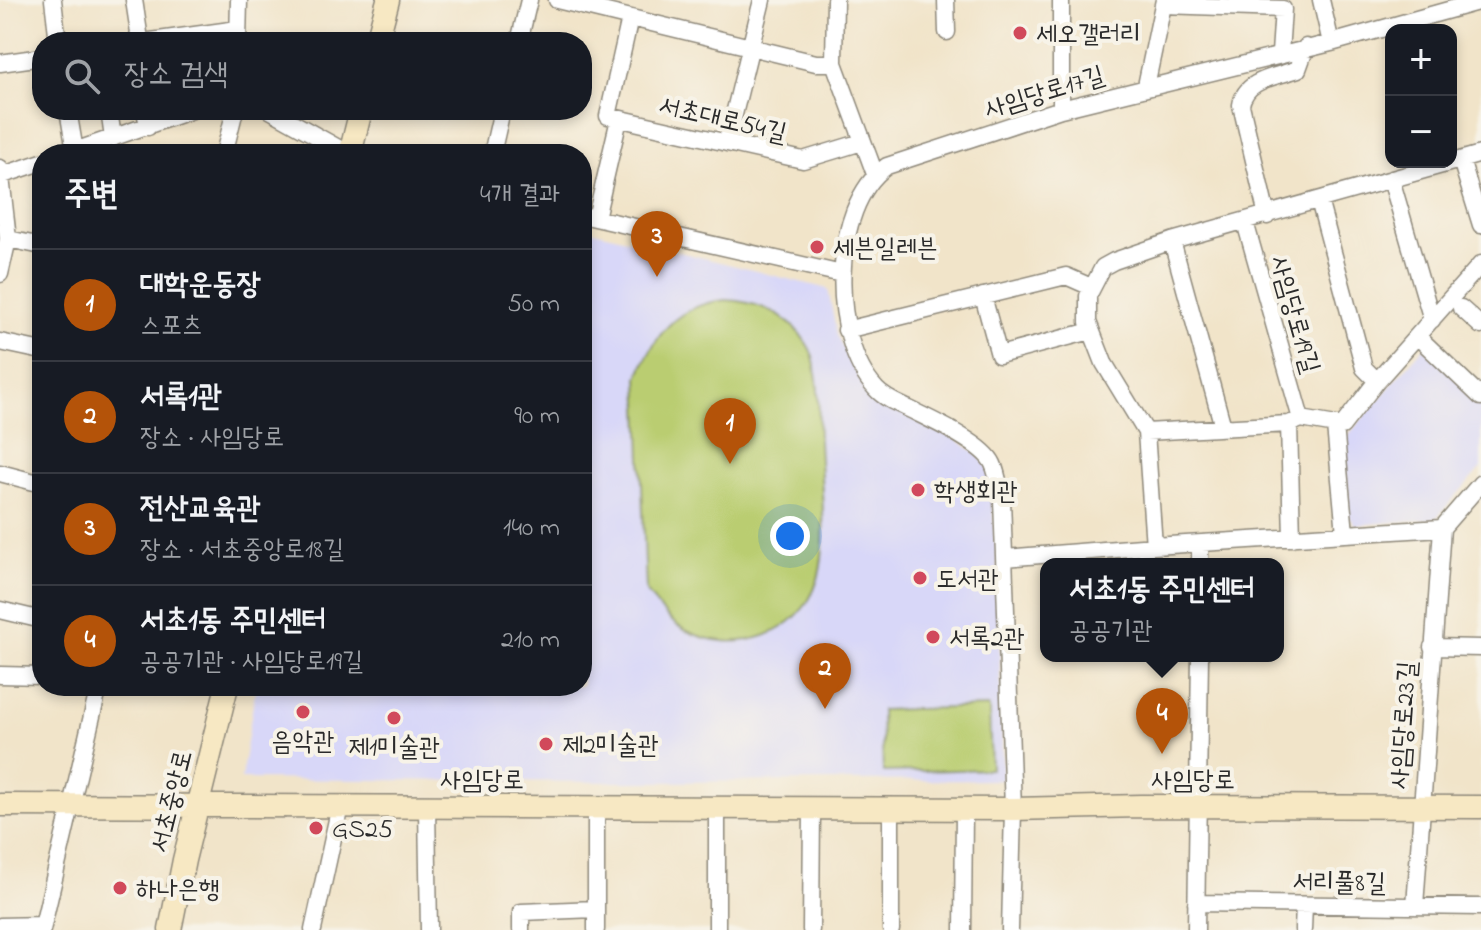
<!DOCTYPE html>
<html lang="ko">
<head>
<meta charset="utf-8">
<style>
  :root { --surface:#171b24; --page:#242831; --text:#f1f3f6; --muted:#9ea1a6; --line:#363941; --accent:#b45309 }
  body { margin:0; font-family:"Indie Flower","Poor Story",sans-serif; background:var(--page); color:var(--text) }
  .controls { position:absolute; right:24px; top:24px; display:grid; overflow:hidden; border-radius:16px; box-shadow:0 4px 12px #0003 }
  .controls button { width:72px; height:72px; display:grid; place-items:center; padding:0; border:0; border-bottom:2px solid var(--line); background:var(--surface); color:var(--text); font:40px sans-serif }
  .you { position:absolute; left:790px; top:536px; width:28px; height:28px; margin:-20px; border:6px solid #fff; border-radius:50%; background:#1a73e8; box-shadow:0 0 0 12px #1a73e833 }
  .badge { display:grid; place-items:center; width:52px; height:52px; border-radius:50%; background:var(--accent); color:#fff; font-size:26px; font-weight:700 }
  .pin { position:absolute; translate:-50% -66px; filter:drop-shadow(0 2px 4px #0008) }
  .pin::after { content:''; position:absolute; top:42px; width:28px; height:24px; background:inherit; clip-path:polygon(0 0,100% 0,50% 100%) }
  .popup { position:absolute; left:1040px; top:558px; width:244px; height:104px; box-sizing:border-box; display:grid; place-content:center; border-radius:16px; background:var(--surface); filter:drop-shadow(0 2px 6px #0005); font-size:26px; white-space:nowrap; color:var(--muted) }
  .popup b { font-size:30px; color:var(--text) }
  .popup::after { content:''; position:absolute; left:50%; top:100%; margin-left:-16px; border:16px solid transparent; border-top-color:var(--surface) }
  .list { margin:0; padding:0; list-style:none }
  h2 { display:flex; justify-content:space-between; align-items:center; height:104px; margin:0; padding:0 32px; font-size:34px }
  h2 small { font-size:26px; font-weight:400; color:var(--muted) }
  .list li { display:grid; grid-template-columns:52px 1fr auto; gap:24px; align-items:center; box-sizing:border-box; height:112px; padding:0 32px; border-top:2px solid var(--line) }
  .list b { display:block; font-size:30px; white-space:nowrap }
  .list p { margin:0; font-size:26px; white-space:nowrap; color:var(--muted) }
  .list em { font-size:26px; font-style:normal; color:var(--muted) }
  .icon { flex:none; width:44px; height:44px; fill:none; stroke:currentColor; stroke-width:2; stroke-linecap:round; stroke-linejoin:round }
  .map { position:relative; flex:none; width:1481px; height:930px; overflow:hidden }
  .search { position:absolute; background:var(--surface); box-shadow:0 4px 12px #0003; left:32px; top:32px; width:560px; height:88px; display:flex; align-items:center; gap:20px; box-sizing:border-box; padding:0 28px; border-radius:32px; color:var(--muted); font-size:30px }
  .panel { position:absolute; background:var(--surface); box-shadow:0 4px 12px #0003; left:32px; top:144px; width:560px; height:552px; border-radius:32px }
  .map>svg:first-child { display:block }
  .built { fill:#d8d7f8 }
  .green { fill:#bacd71; stroke:#727c4e; stroke-width:2 }
  .lines { fill:none; stroke-linecap:round; stroke-linejoin:round }
  .street-casing { stroke:#8e887a; stroke-width:19 }
  .secondary-casing { stroke:#8e887a; stroke-width:25 }
  .street { stroke:#fff; stroke-width:16 }
  .secondary { stroke:#f7e8c3; stroke-width:22 }
  .poi-dot { fill:#d1495b; stroke:#f7f3e8; stroke-width:3 }
  .labels { text-anchor:middle; stroke-width:8; stroke-linejoin:round; paint-order:stroke }
  .poi-label { font-size:26px; fill:#2b2b2b; stroke:#f7f3e8; text-anchor:start }
  .street-label { font-size:26px; fill:#2b2b2b; stroke:#f7f3e8 }
</style>
</head>
<body>
<div class="map">
<svg width="1481" height="930" viewBox="0 0 1481 930">
  <rect width="100%" height="100%" fill="#f7f3e8"/>
  <filter id="ink" filterUnits="userSpaceOnUse"><feTurbulence type="fractalNoise" baseFrequency=".0125" numOctaves="2"/><feDisplacementMap in="SourceGraphic" scale="16" xChannelSelector="R" yChannelSelector="G"/><feConvolveMatrix kernelMatrix="1 2 1 2 8 2 1 2 1" color-interpolation-filters="sRGB"/></filter>
  <filter id="wash" filterUnits="userSpaceOnUse"><feTurbulence type="fractalNoise" baseFrequency=".006" numOctaves="4" result="noise"/><feDisplacementMap in="SourceGraphic" scale="32" xChannelSelector="R" yChannelSelector="G"/><feGaussianBlur stdDeviation="1.8" result="paint"/><feColorMatrix in="noise" values="0 0 0 0 0 0 0 0 0 0 0 0 0 0 0 0 0 1.4 0 .05"/><feComposite in="paint" operator="in"/></filter>
  <g filter="url(#wash)">
    <rect width="100%" height="100%" fill="#f1e4c9"/>
    <path class="built" d="M582,228L828,289L837,336L859,378L937,426L976,453L989,468L997,558L1003,780L626,782L241,779L256,686H582Z
      M1424,347L1481,399V468L1435,519L1356,525L1349,517L1343,441Z"/>
    <path class="green" d="M725,300C757,301 790,315 807,344C812,351 815,364 816,373C820,394 818,418 819,440C820,479 829,542 818,579C801,637 735,656 685,630C669,622 657,605 646,591L638,377C655,334 677,305 725,300Z
      M989,707L991,769L883,772L881,710Z"/>
  </g>
  <g filter="url(#ink)">
    <g class="lines">
      <defs>
        <path id="street" d="M53,0L58,42
          M134,0L139,33L136,42
          M557,0L816,63H834
          M835,0L834,63L875,174
          M946,0L947,32
          M1321,0L1331,43
          M1163,5L1283,9L1280,53
          M630,18L608,116L803,160L862,142
          M144,42L238,29
          M238,42L239,0
          M519,42L529,0
          M0,63L42,57
          M1146,86L1164,0
          M1061,109V0
          M68,110L75,151
          M109,110L113,138
          M145,110L148,127
          M270,110L349,154
          M727,143L762,0
          M66,154L192,110
          M224,154L235,110
          M492,154L502,110
          M1461,160L1481,225
          M0,168L8,239L0,274
          M0,176L42,162
          M1391,179L1432,320
          M1319,200L1364,368L1377,381
          M582,215L842,274
          M1267,216L1241,105C1245,79 1276,77 1298,69L1306,47
          M596,218L619,119
          M1245,222L1301,419
          M8,239L42,246
          M1172,241L1223,427
          M983,296L999,355L1091,331
          M1461,308L1481,326
          M846,330L1066,276L1091,287
          M1417,336L1481,397
          M0,342L42,351
          M1289,424L1292,538
          M1335,426L1345,533
          M1146,432L1289,424L1301,419L1342,426L1377,381L1481,264
          M0,473L42,484
          M1154,546L1146,432L1104,363L1088,322V296L1103,267L1114,261L1172,241L1481,154
          M1005,558L1154,546L1442,528
          M1200,564V544
          M0,610L42,620
          M1432,647L1481,648
          M0,675L42,676
          M427,807L429,930
          M1196,903L1481,907
          M1415,906L1442,528L1481,483
          M0,926L43,925
          M42,930L99,686
          M313,930L340,806
          M521,930V912L596,909
          M596,930V807
          M717,930V808
          M811,930L812,808
          M891,930V809
          M963,930L964,809
          M1010,930L1013,809L1002,499C999,488 998,475 993,464C984,443 927,418 907,408C896,403 884,398 876,389C830,340 829,207 887,166L1061,109L1331,43L1481,1
          M1196,930L1200,656
          M1303,930L1304,905"/>
        <path id="secondary" d="M377,42L388,0
          M350,154L361,110
          M0,805L1013,809L1141,806L1481,807
          M170,930L184,860L227,686"/>
      </defs>
      <use href="#street" class="street-casing"/>
      <use href="#secondary" class="secondary-casing"/>
      <use href="#street" class="street"/>
      <use href="#secondary" class="secondary"/>
    </g>
  </g>
  <g class="poi-dot">
    <circle cx="1020" cy="33" r="8"/>
    <circle cx="817" cy="247" r="8"/>
    <circle cx="918" cy="490" r="8"/>
    <circle cx="920" cy="578" r="8"/>
    <circle cx="933" cy="637" r="8"/>
    <circle cx="303" cy="712" r="8"/>
    <circle cx="394" cy="718" r="8"/>
    <circle cx="546" cy="744" r="8"/>
    <circle cx="316" cy="828" r="8"/>
    <circle cx="120" cy="888" r="8"/>
  </g>
  <g class="labels">
    <g class="poi-label">
      <text x="1036" y="42">세오갤러리</text>
      <text x="833" y="256">세븐일레븐</text>
      <text x="934" y="499">학생회관</text>
      <text x="936" y="587">도서관</text>
      <text x="949" y="646">서록2관</text>
      <text x="303" y="749" text-anchor="middle">음악관</text>
      <text x="562" y="753">제2미술관</text>
      <text x="394" y="755" text-anchor="middle">제1미술관</text>
      <text x="332" y="837">GS25</text>
      <text x="136" y="897">하나은행</text>
    </g>
    <g class="street-label">
      <text transform="translate(1044 91) rotate(-17)" y="9">사임당로17길</text>
      <text transform="translate(723 118) rotate(13)" y="9">서초대로54길</text>
      <text transform="translate(1296 314) rotate(74)" y="9">사임당로19길</text>
      <text transform="translate(1402 725) rotate(-86)" y="9">사임당로23길</text>
      <text x="482" y="788">사임당로</text>
      <text x="1193" y="788">사임당로</text>
      <text transform="translate(170 801) rotate(-76)" y="9">서초중앙로</text>
      <text transform="translate(1339 881) rotate(1)" y="9">서리풀8길</text>
    </g>
  </g>
</svg>
<div class="controls">
<button>+</button>
<button>−</button>
</div>
<div class="you"></div>
<div class="pin badge" style="left:730px;top:464px">1</div>
<div class="pin badge" style="left:825px;top:709px">2</div>
<div class="pin badge" style="left:657px;top:277px">3</div>
<div class="pin badge" style="left:1162px;top:754px">4</div>
<div class="popup"><b>서초1동 주민센터</b>공공기관</div>
<div class="search"><svg class="icon" aria-label="search" viewBox="0 0 24 24"><circle cx="10" cy="10" r="6"/><path d="M15 15l6 6"/></svg>장소 검색</div>
<section class="panel">
<h2>주변<small>4개 결과</small></h2>
<ul class="list">
<li><span class="badge">1</span><div><b>대학운동장</b><p>스포츠</p></div><em>50 m</em></li>
<li><span class="badge">2</span><div><b>서록1관</b><p>장소 · 사임당로</p></div><em>90 m</em></li>
<li><span class="badge">3</span><div><b>전산교육관</b><p>장소 · 서초중앙로18길</p></div><em>140 m</em></li>
<li><span class="badge">4</span><div><b>서초1동 주민센터</b><p>공공기관 · 사임당로19길</p></div><em>210 m</em></li>
</ul>
</section>
</div>
</body>
</html>
